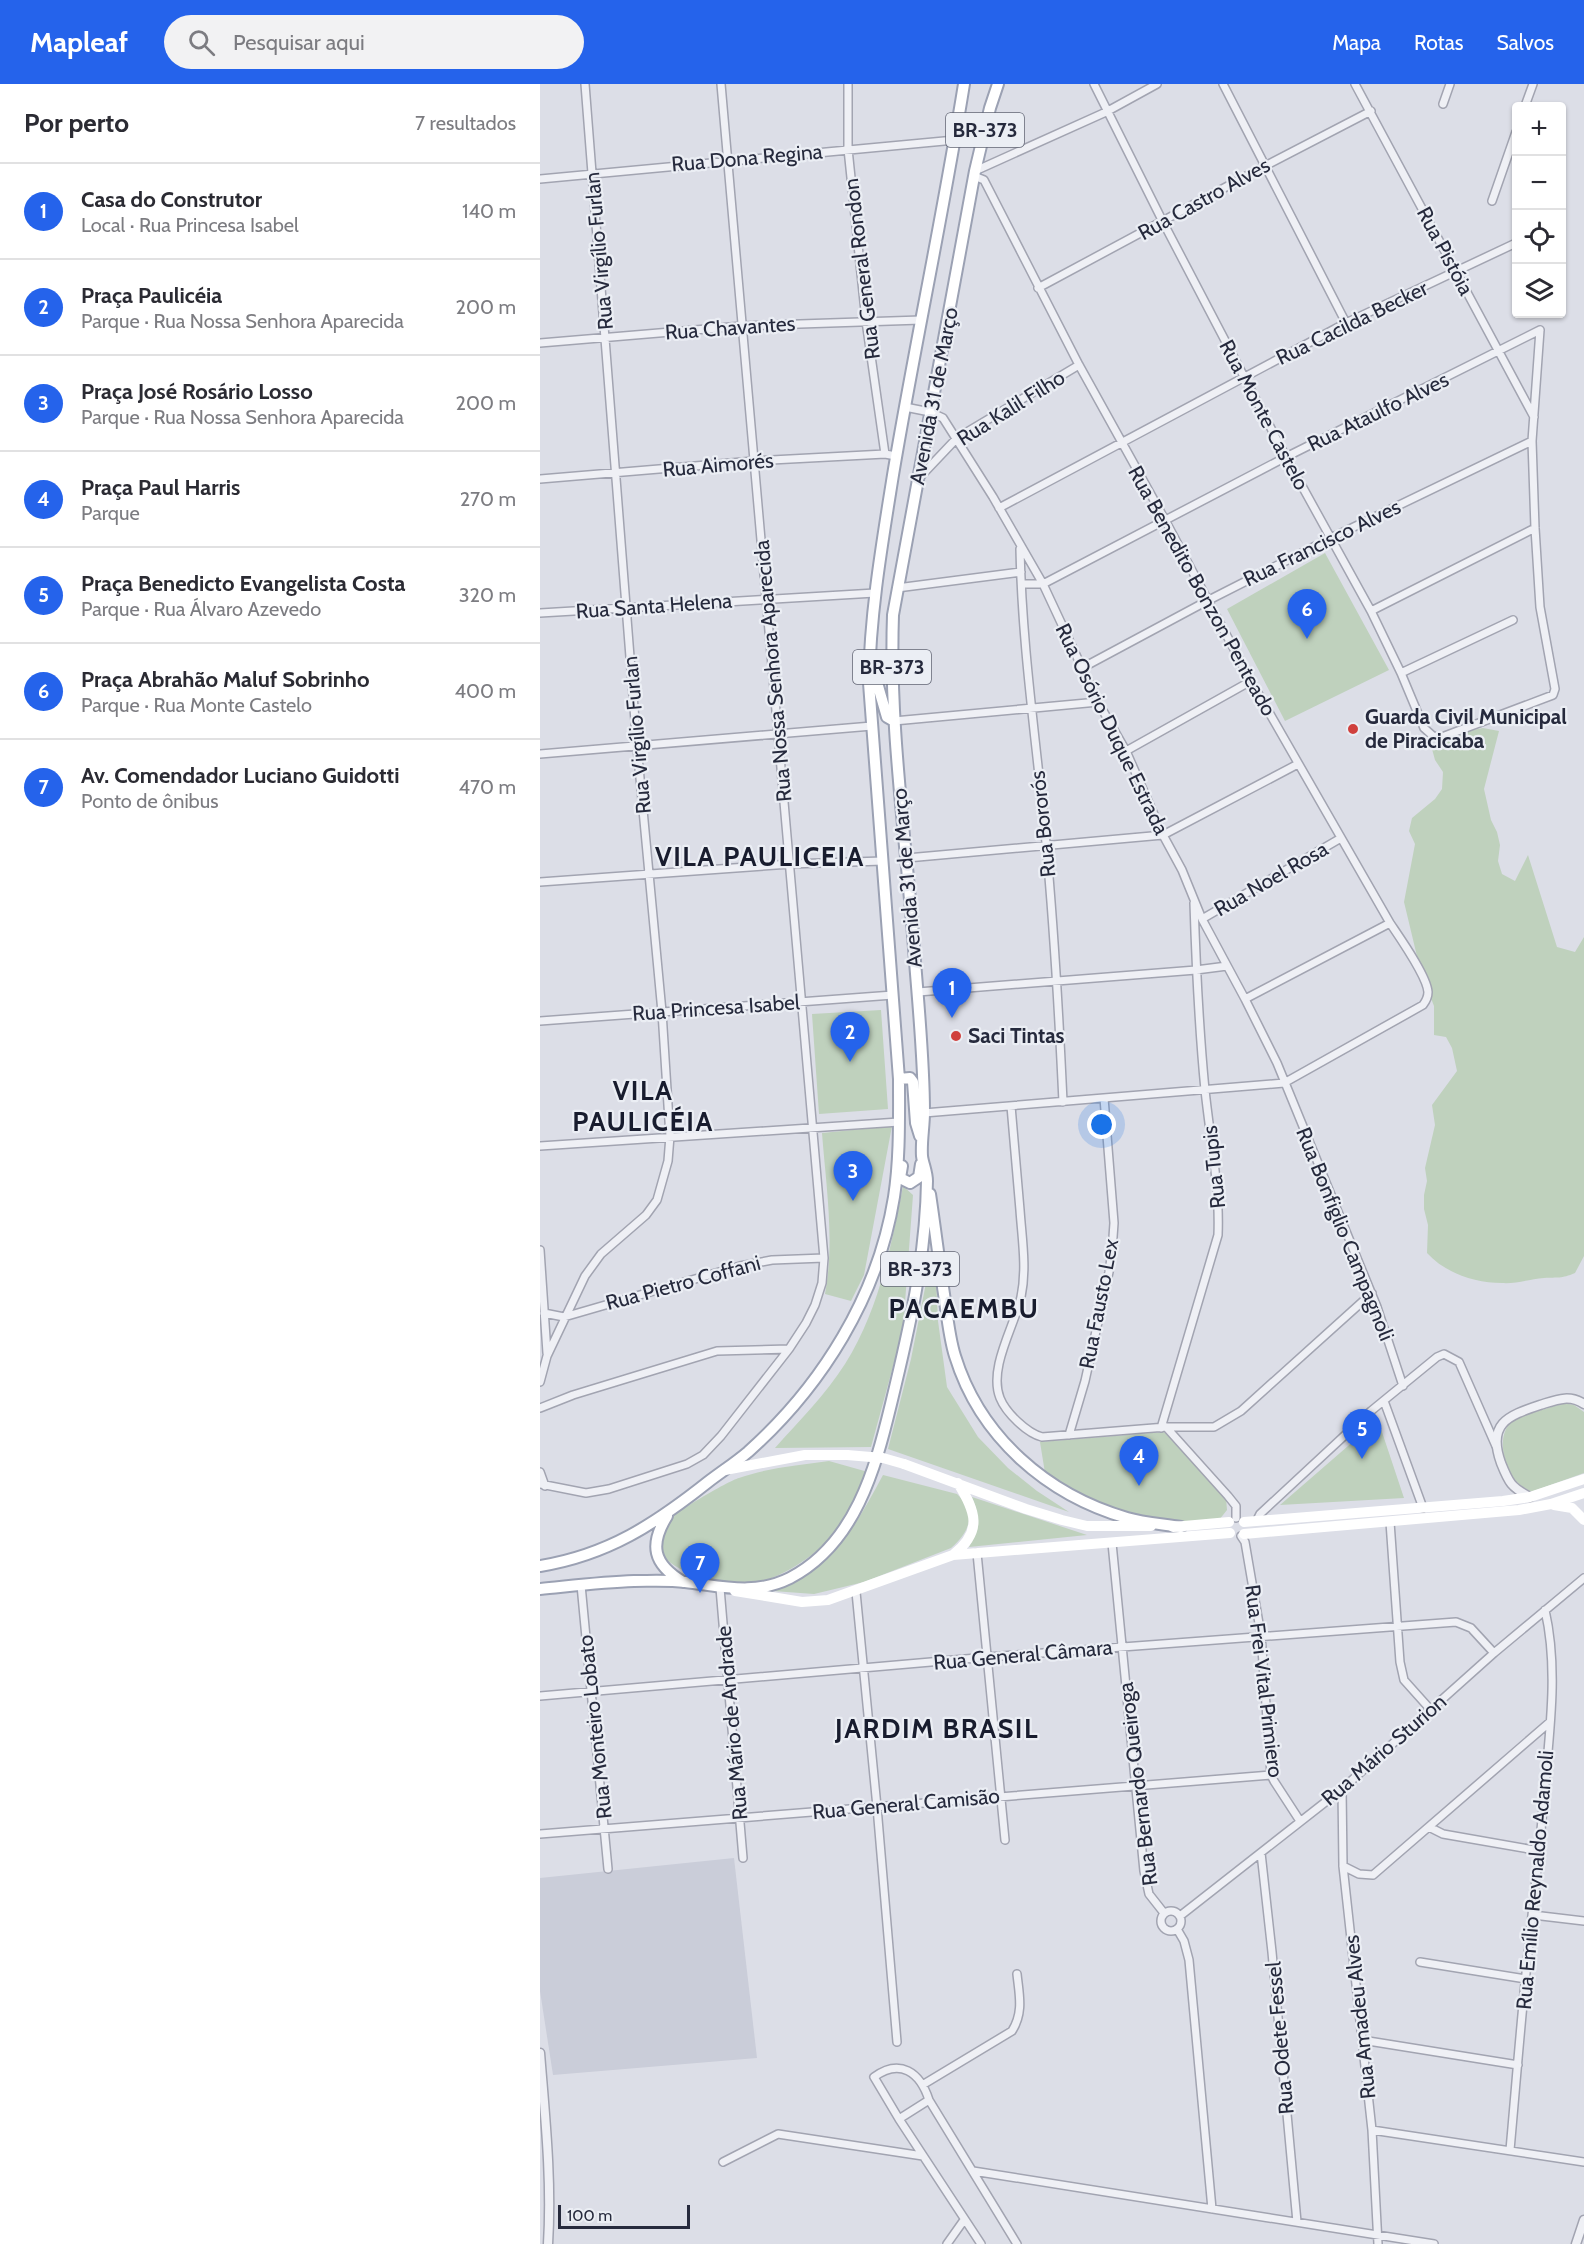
<!DOCTYPE html>
<html lang="pt">
<head>
<meta charset="utf-8">
<style>
  :root { --surface:#fff; --page:#f2f2f3; --text:#2b2b33; --muted:#7c7c81; --line:#e1e1e2; --accent:#2563eb }
  body { margin:0; font-family:Cabin,sans-serif; background:var(--page); color:var(--text) }
  .controls { position:absolute; right:18px; top:18px; display:grid; overflow:hidden; border-radius:6px; box-shadow:0 2px 4px #0004 }
  .controls button { width:54px; height:54px; display:grid; place-items:center; padding:0; border:0; border-bottom:2px solid var(--line); background:var(--surface); color:var(--text); font:30px sans-serif }
  .scale { position:absolute; left:18px; bottom:15px; width:132px; box-sizing:border-box; padding-left:6px; border:3px solid #262a3d; border-top:0; font-size:16px; line-height:21px; white-space:nowrap; color:#262a3d; -webkit-text-stroke:4px #ebeef4; paint-order:stroke }
  .you { position:absolute; left:562px; top:1041px; width:21px; height:21px; margin:-15px; border:4px solid #fff; border-radius:50%; background:#1a73e8; box-shadow:0 0 0 9px #1a73e833 }
  .badge { display:grid; place-items:center; width:39px; height:39px; border-radius:50%; background:var(--accent); color:#fff; font-size:20px; font-weight:700 }
  .pin { position:absolute; translate:-50% -50px; filter:drop-shadow(0 2px 3px #0008) }
  .pin::after { content:''; position:absolute; top:32px; width:21px; height:18px; background:inherit; clip-path:polygon(0 0,100% 0,50% 100%) }
  .list { margin:0; padding:0; list-style:none }
  h2 { display:flex; justify-content:space-between; align-items:center; height:78px; margin:0; padding:0 24px; font-size:26px }
  h2 small { font-size:20px; font-weight:400; color:var(--muted) }
  .list li { display:grid; grid-template-columns:39px 1fr auto; gap:18px; align-items:center; box-sizing:border-box; height:96px; padding:0 24px; border-top:2px solid var(--line) }
  .list b { display:block; font-size:22px; white-space:nowrap }
  .list p { margin:0; font-size:20px; white-space:nowrap; color:var(--muted) }
  .list em { font-size:20px; font-style:normal; color:var(--muted) }
  .icon { flex:none; width:33px; height:33px; fill:none; stroke:currentColor; stroke-width:2; stroke-linecap:round; stroke-linejoin:round }
  .map { position:relative; flex:none; width:1044px; height:2160px; overflow:hidden }
  header { display:flex; align-items:center; gap:36px; box-sizing:border-box; height:84px; padding:0 30px; background:var(--accent); color:#fff }
  header strong { font-size:28px }
  nav { display:flex; gap:33px; margin-inline-start:auto; font-size:21px }
  .search { width:420px; height:54px; background:var(--page); display:flex; align-items:center; gap:15px; box-sizing:border-box; padding:0 21px; border-radius:33px; color:var(--muted); font-size:22px }
  main { display:flex }
  aside { flex:1; background:var(--surface) }
  .map>svg:first-child { display:block }
  .built { fill:#cacdd9 }
  .green { fill:#bfd1bd }
  .lines { fill:none; stroke-linecap:round; stroke-linejoin:round }
  .minor-casing { stroke:#a2a4b1; stroke-width:10 }
  .tertiary-casing { stroke:#a2a4b1; stroke-width:11 }
  .primary-casing { stroke:#9ba1b3; stroke-width:14 }
  .minor { stroke:#eff0f5; stroke-width:7 }
  .tertiary { stroke:#eff0f5; stroke-width:8 }
  .secondary { stroke:#fff; stroke-width:10 }
  .primary { stroke:#fff; stroke-width:10 }
  .secondary-bridge { stroke:#fff; stroke-width:10 }
  .poi-dot { fill:#d0403d; stroke:#ebeef4; stroke-width:2 }
  .labels { text-anchor:middle; stroke-width:4.5; stroke-linejoin:round; paint-order:stroke }
  .shield { fill:#ebeef4; stroke:#616574; stroke-width:1.5 }
  .shield-label { font-size:20px; font-weight:bold; fill:#262a3d }
  .street-label { font-size:21px; fill:#262a3d; stroke:#ebeef4 }
  .poi-label { font-size:21px; font-weight:bold; fill:#262a3d; stroke:#ebeef4; text-anchor:start }
  .district-label { font-size:27px; font-weight:bold; letter-spacing:1.5px; fill:#181c2e; stroke:#ebeef4 }
</style>
</head>
<body>
<header>
<strong>Mapleaf</strong>
<div class="search"><svg class="icon" aria-label="search" viewBox="0 0 24 24"><circle cx="10" cy="10" r="6"/><path d="M15 15l6 6"/></svg>Pesquisar aqui</div>
<nav><a>Mapa</a><a>Rotas</a><a>Salvos</a></nav>
</header>
<main>
<aside>
<h2>Por perto<small>7 resultados</small></h2>
<ul class="list">
<li><span class="badge">1</span><div><b>Casa do Construtor</b><p>Local · Rua Princesa Isabel</p></div><em>140 m</em></li>
<li><span class="badge">2</span><div><b>Praça Paulicéia</b><p>Parque · Rua Nossa Senhora Aparecida</p></div><em>200 m</em></li>
<li><span class="badge">3</span><div><b>Praça José Rosário Losso</b><p>Parque · Rua Nossa Senhora Aparecida</p></div><em>200 m</em></li>
<li><span class="badge">4</span><div><b>Praça Paul Harris</b><p>Parque</p></div><em>270 m</em></li>
<li><span class="badge">5</span><div><b>Praça Benedicto Evangelista Costa</b><p>Parque · Rua Álvaro Azevedo</p></div><em>320 m</em></li>
<li><span class="badge">6</span><div><b>Praça Abrahão Maluf Sobrinho</b><p>Parque · Rua Monte Castelo</p></div><em>400 m</em></li>
<li><span class="badge">7</span><div><b>Av. Comendador Luciano Guidotti</b><p>Ponto de ônibus</p></div><em>470 m</em></li>
</ul>
</aside>
<div class="map">
<svg width="1044" height="2160" viewBox="0 0 1044 2160">
  <rect width="100%" height="100%" fill="#dcdee7"/>
  <path class="built" d="M194,1774L217,1974L13,1991L0,1907V1794Z"/>
  <path class="green" d="M785,469L849,586L745,637L687,525Z
    M943,644L959,647L944,705L951,736L957,748L960,761L958,777L962,790L975,797L988,771L1017,863L1035,868L1044,853V1172L1035,1189C1021,1195 1018,1193 1004,1194C990,1195 976,1200 962,1199C935,1199 905,1189 887,1169L888,1141L884,1125V1111L887,1097L885,1084L895,1041L892,1021L917,987L912,964L906,953L894,951V922L881,889L864,818L875,760L869,747L872,734L895,715L902,705L903,688L895,676L892,665L913,650Z
    M341,926L348,1025L279,1030L272,930Z
    M352,1042L324,1191L311,1217L285,1210C295,1157 286,1102 282,1049Z
    M363,1102L373,1111L363,1246L331,1363L235,1364C259,1337 286,1310 305,1280C339,1226 351,1163 363,1102Z
    M392,1188L396,1195L398,1237L407,1303L438,1353L468,1384L497,1407L529,1428L348,1365L371,1275L387,1194Z
    M1024,1319L1034,1321L1044,1328V1389L991,1408C985,1404 976,1399 973,1393C962,1375 957,1351 973,1335Z
    M838,1336L864,1414L740,1421Z
    M624,1348L686,1414L687,1426L679,1436L638,1439L591,1431L542,1414L505,1389L500,1358Z
    M289,1377L328,1388C320,1404 314,1422 304,1437C285,1465 253,1488 220,1498C201,1503 167,1497 149,1489C138,1484 121,1476 121,1462C121,1457 123,1444 125,1439C130,1431 188,1397 199,1394C227,1384 259,1381 289,1377Z
    M343,1391L417,1410C437,1429 430,1448 411,1464L324,1498L274,1510L233,1507C292,1486 315,1443 343,1391Z
    M432,1413L547,1451L429,1463C438,1445 440,1432 432,1413Z"/>
  <g class="lines">
    <defs>
      <path id="minor" d="M308,0V65L326,237L345,370
        M554,0L623,138L746,373L831,527L861,589L884,644L893,652L902,653L1013,611L1015,605L1000,523L995,444L992,357L1000,246
        M683,0L806,239
        M815,0L994,333
        M903,20L910,0
        M985,22L993,0
        M435,87L566,28L617,0
        M0,95L415,56
        M952,117L976,48
        M498,204L725,82L831,27
        M0,259L202,242L381,236
        M365,323L390,328L403,334L453,413L503,500L558,618L586,667L623,751L642,786L662,835L705,915L737,979L837,1223L863,1302
        M380,393L417,354L539,281
        M0,395L214,377L345,370L356,372
        M459,424L806,239L976,159
        M480,465C482,564 497,662 506,759C514,845 519,931 523,1018
        M482,500H503L746,373L1000,246
        M357,504L481,488
        M831,527L995,444
        M0,529L335,509
        M542,584L667,517L791,454L992,357
        M861,589L973,536
        M354,637L558,618
        M586,667L711,597
        M0,670L332,642
        M367,774L623,751L758,680
        M0,798L250,780L343,777
        M662,835L801,754
        M378,908L656,886L687,882
        M705,915L850,839
        M0,937L353,911
        M471,1022C474,1057 477,1092 480,1126C482,1155 487,1184 481,1213C475,1241 448,1284 460,1314C466,1329 487,1349 502,1353L626,1343H674L701,1327L832,1209
        M384,1029L744,999L883,921C886,917 888,914 888,908C887,892 860,854 850,839L711,597L625,436L539,281L444,96L434,92
        M0,1062L359,1038
        M0,1166L7,1269
        M4,1229L24,1233L200,1182L232,1176L284,1174
        M0,1298L7,1272L45,1192L61,1170L106,1131L117,1116L128,1077L130,1052L122,928L97,662L45,0
        M844,1317L883,1424
        M0,1324L33,1311L177,1267L249,1265
        M626,1343L688,1412L696,1422V1434
        M621,1344L678,1151C680,1103 670,1054 665,1006C659,944 656,882 654,819
        M529,1351L545,1297L569,1188L572,1167L574,1139L564,1014
        M0,1388L5,1402
        M0,1400L46,1409L69,1405L147,1380L163,1371L181,1352L249,1265L266,1239L275,1221L282,1199L284,1174L181,0
        M717,1436L720,1430L831,1327L897,1273L904,1270L919,1278L956,1362
        M850,1438L860,1578L864,1596L890,1625
        M701,1452L705,1458L721,1551L731,1691L734,1697L760,1737
        M572,1459L604,1787L609,1810L624,1829
        M437,1469L465,1756
        M41,1501L68,1785
        M180,1504L203,1774
        M316,1508L337,1723L357,1958
        M0,1612L448,1573L916,1538L931,1544L954,1569
        M802,1705L803,1782L832,2046L838,2160
        M889,1743L903,1750L1000,1767
        M0,1750L731,1691
        M721,1769L732,1868L757,2138
        M803,1782L819,1790L833,1791L1010,1638
        M621 1837a10 10 0 1 1 20 0a10 10 0 1 1-20 0Z
        M993,1831L1044,1837
        M640,1832L802,1705L954,1569L1044,1494
        M637,1845L644,1857L649,1876L672,2125
        M880,1878L986,1895
        M822,1956L978,1981
        M384,2000L472,1947C484,1928 479,1910 477,1890
        M359,2035L389,2016
        M832,2046L1044,2078
        M970,2066C976,2000 981,1935 988,1870C993,1818 1000,1765 1004,1712C1009,1650 1019,1587 1005,1526
        M183,2078L238,2050L383,2072
        M433,2087L894,2160
        M407,2160L424,2136
        M441,2160L359,2035L334,1993C360,1974 380,1988 389,2016L477,2160"/>
      <path id="tertiary" d="M990,1413C971,1403 969,1399 961,1379C947,1340 967,1332 1000,1321C1016,1316 1029,1310 1044,1320
        M0,1969C5,2032 12,2096 8,2160
        M1036,2160L1044,2136"/>
      <path id="primary" d="M329,599L333,597L338,602L347,633L354,637
        M359,995L370,994L373,998L376,1039L380,1052
        M362,1082L360,1094L370,1099L379,1093L381,1080
        M390,1110C395,1143 399,1177 404,1210C407,1230 409,1253 415,1272C440,1353 507,1411 587,1434C604,1439 623,1440 641,1443
        M127,1432C109,1461 113,1480 143,1498
        M0,1482C68,1471 115,1440 168,1398C181,1388 195,1379 208,1368C282,1302 338,1212 354,1113C360,1074 359,1034 359,995L329,599C330,529 342,460 353,391C375,260 403,131 424,0
        M0,1505C31,1502 63,1498 94,1497C111,1497 128,1496 145,1498C181,1502 214,1512 250,1494C315,1460 335,1386 351,1320C369,1246 386,1173 387,1097C387,1088 383,1080 382,1072C381,1057 384,1043 384,1028C384,974 378,919 374,864C366,753 349,643 353,531L435,87L450,24L458,0"/>
    </defs>
    <use href="#minor" class="minor-casing"/>
    <use href="#tertiary" class="tertiary-casing"/>
    <use href="#primary" class="primary-casing"/>
    <use href="#minor" class="minor"/>
    <use href="#tertiary" class="tertiary"/>
    <path class="secondary" d="M364,1380L486,1425L522,1436L547,1442H611
      M185,1386L265,1371H307
      M1014,1421L1032,1424L1044,1436
      M704,1438L963,1417L990,1413L1044,1395
      M633,1443L689,1438
      M704,1450L979,1426L1011,1420L1044,1409
      M413,1471C443,1447 436,1428 418,1399
      M195,1507L262,1518L288,1516L413,1471L690,1449"/>
    <use href="#primary" class="primary"/>
    <path class="secondary-bridge" d="M307,1371L343,1374L364,1380"/>
  </g>
  <g class="poi-dot">
    <circle cx="813" cy="645" r="6"/>
    <circle cx="416" cy="952" r="6"/>
  </g>
  <g class="labels">
    <g class="shield">
      <rect x="406" y="29" width="78" height="34" rx="4.5"/>
      <rect x="313" y="566" width="78" height="34" rx="4.5"/>
      <rect x="341" y="1168" width="78" height="34" rx="4.5"/>
    </g>
    <g class="shield-label">
      <text x="445" y="53">BR-373</text>
      <text x="352" y="590">BR-373</text>
      <text x="380" y="1192">BR-373</text>
    </g>
    <g class="street-label">
      <text transform="translate(207 74) rotate(-5)" y="7">Rua Dona Regina</text>
      <text transform="translate(664 115) rotate(-29)" y="7">Rua Castro Alves</text>
      <text transform="translate(59 167) rotate(-95)" y="7">Rua Virgílio Furlan</text>
      <text transform="translate(905 167) rotate(62)" y="7">Rua Pistóia</text>
      <text transform="translate(322 185) rotate(-97)" y="7">Rua General Rondon</text>
      <text transform="translate(812 239) rotate(-26)" y="7">Rua Cacilda Becker</text>
      <text transform="translate(190 244) rotate(-4)" y="7">Rua Chavantes</text>
      <text transform="translate(394 312) rotate(-79)" y="7">Avenida 31 de Março</text>
      <text transform="translate(471 324) rotate(-32)" y="7">Rua Kalil Filho</text>
      <text transform="translate(838 328) rotate(-26)" y="7">Rua Ataulfo Alves</text>
      <text transform="translate(724 331) rotate(62)" y="7">Rua Monte Castelo</text>
      <text transform="translate(178 381) rotate(-5)" y="7">Rua Aimorés</text>
      <text transform="translate(782 459) rotate(-26)" y="7">Rua Francisco Alves</text>
      <text transform="translate(662 507) rotate(61)" y="7">Rua Benedito Bonzon Penteado</text>
      <text transform="translate(114 522) rotate(-4)" y="7">Rua Santa Helena</text>
      <text transform="translate(233 587) rotate(-95)" y="7">Rua Nossa Senhora Aparecida</text>
      <text transform="translate(572 645) rotate(64)" y="7">Rua Osório Duque Estrada</text>
      <text transform="translate(97 651) rotate(-95)" y="7">Rua Virgílio Furlan</text>
      <text transform="translate(503 740) rotate(-96)" y="7">Rua Bororós</text>
      <text transform="translate(367 794) rotate(-95)" y="7">Avenida 31 de Março</text>
      <text transform="translate(731 795) rotate(-30)" y="7">Rua Noel Rosa</text>
      <text transform="translate(176 924) rotate(-4)" y="7">Rua Princesa Isabel</text>
      <text transform="translate(674 1083) rotate(-96)" y="7">Rua Tupis</text>
      <text transform="translate(805 1150) rotate(68)" y="7">Rua Bonfiglio Campagnoli</text>
      <text transform="translate(143 1199) rotate(-15)" y="7">Rua Pietro Coffani</text>
      <text transform="translate(559 1220) rotate(-79)" y="7">Rua Fausto Lex</text>
      <text transform="translate(483 1571) rotate(-5)" y="7">Rua General Câmara</text>
      <text transform="translate(724 1597) rotate(83)" y="7">Rua Frei Vital Primiero</text>
      <text transform="translate(192 1639) rotate(-95)" y="7">Rua Mário de Andrade</text>
      <text transform="translate(55 1643) rotate(-96)" y="7">Rua Monteiro Lobato</text>
      <text transform="translate(844 1666) rotate(-41)" y="7">Rua Mário Sturion</text>
      <text transform="translate(598 1700) rotate(-97)" y="7">Rua Bernardo Queiroga</text>
      <text transform="translate(366 1720) rotate(-5)" y="7">Rua General Camisão</text>
      <text transform="translate(995 1796) rotate(-85)" y="7">Rua Emílio Reynaldo Adamoli</text>
      <text transform="translate(820 1933) rotate(-96)" y="7">Rua Amadeu Alves</text>
      <text transform="translate(740 1954) rotate(-95)" y="7">Rua Odete Fessel</text>
    </g>
    <g class="poi-label">
      <text x="825" y="640">Guarda Civil Municipal<tspan x="825" dy="24">de Piracicaba</tspan></text>
      <text x="428" y="959">Saci Tintas</text>
    </g>
    <g class="district-label">
      <text x="220" y="782">VILA PAULICEIA</text>
      <text x="103" y="1016">VILA<tspan x="103" dy="31">PAULICÉIA</tspan></text>
      <text x="424" y="1234">PACAEMBU</text>
      <text x="397" y="1654">JARDIM BRASIL</text>
    </g>
  </g>
</svg>
<div class="controls">
<button>+</button>
<button>−</button>
<button><svg class="icon" aria-label="locate" viewBox="0 0 24 24"><circle cx="12" cy="12" r="6"/><path d="M12 2v4M12 18v4M2 12h4M18 12h4"/></svg></button>
<button><svg class="icon" aria-label="layers" viewBox="0 0 24 24"><path d="M12 4l9 5-9 5-9-5zM3 14l9 5 9-5"/></svg></button>
</div>
<div class="scale">100 m</div>
<div class="you"></div>
<div class="pin badge" style="left:412px;top:934px">1</div>
<div class="pin badge" style="left:310px;top:978px">2</div>
<div class="pin badge" style="left:313px;top:1117px">3</div>
<div class="pin badge" style="left:599px;top:1402px">4</div>
<div class="pin badge" style="left:822px;top:1375px">5</div>
<div class="pin badge" style="left:767px;top:555px">6</div>
<div class="pin badge" style="left:160px;top:1509px">7</div>
</div>
</main>
</body>
</html>
